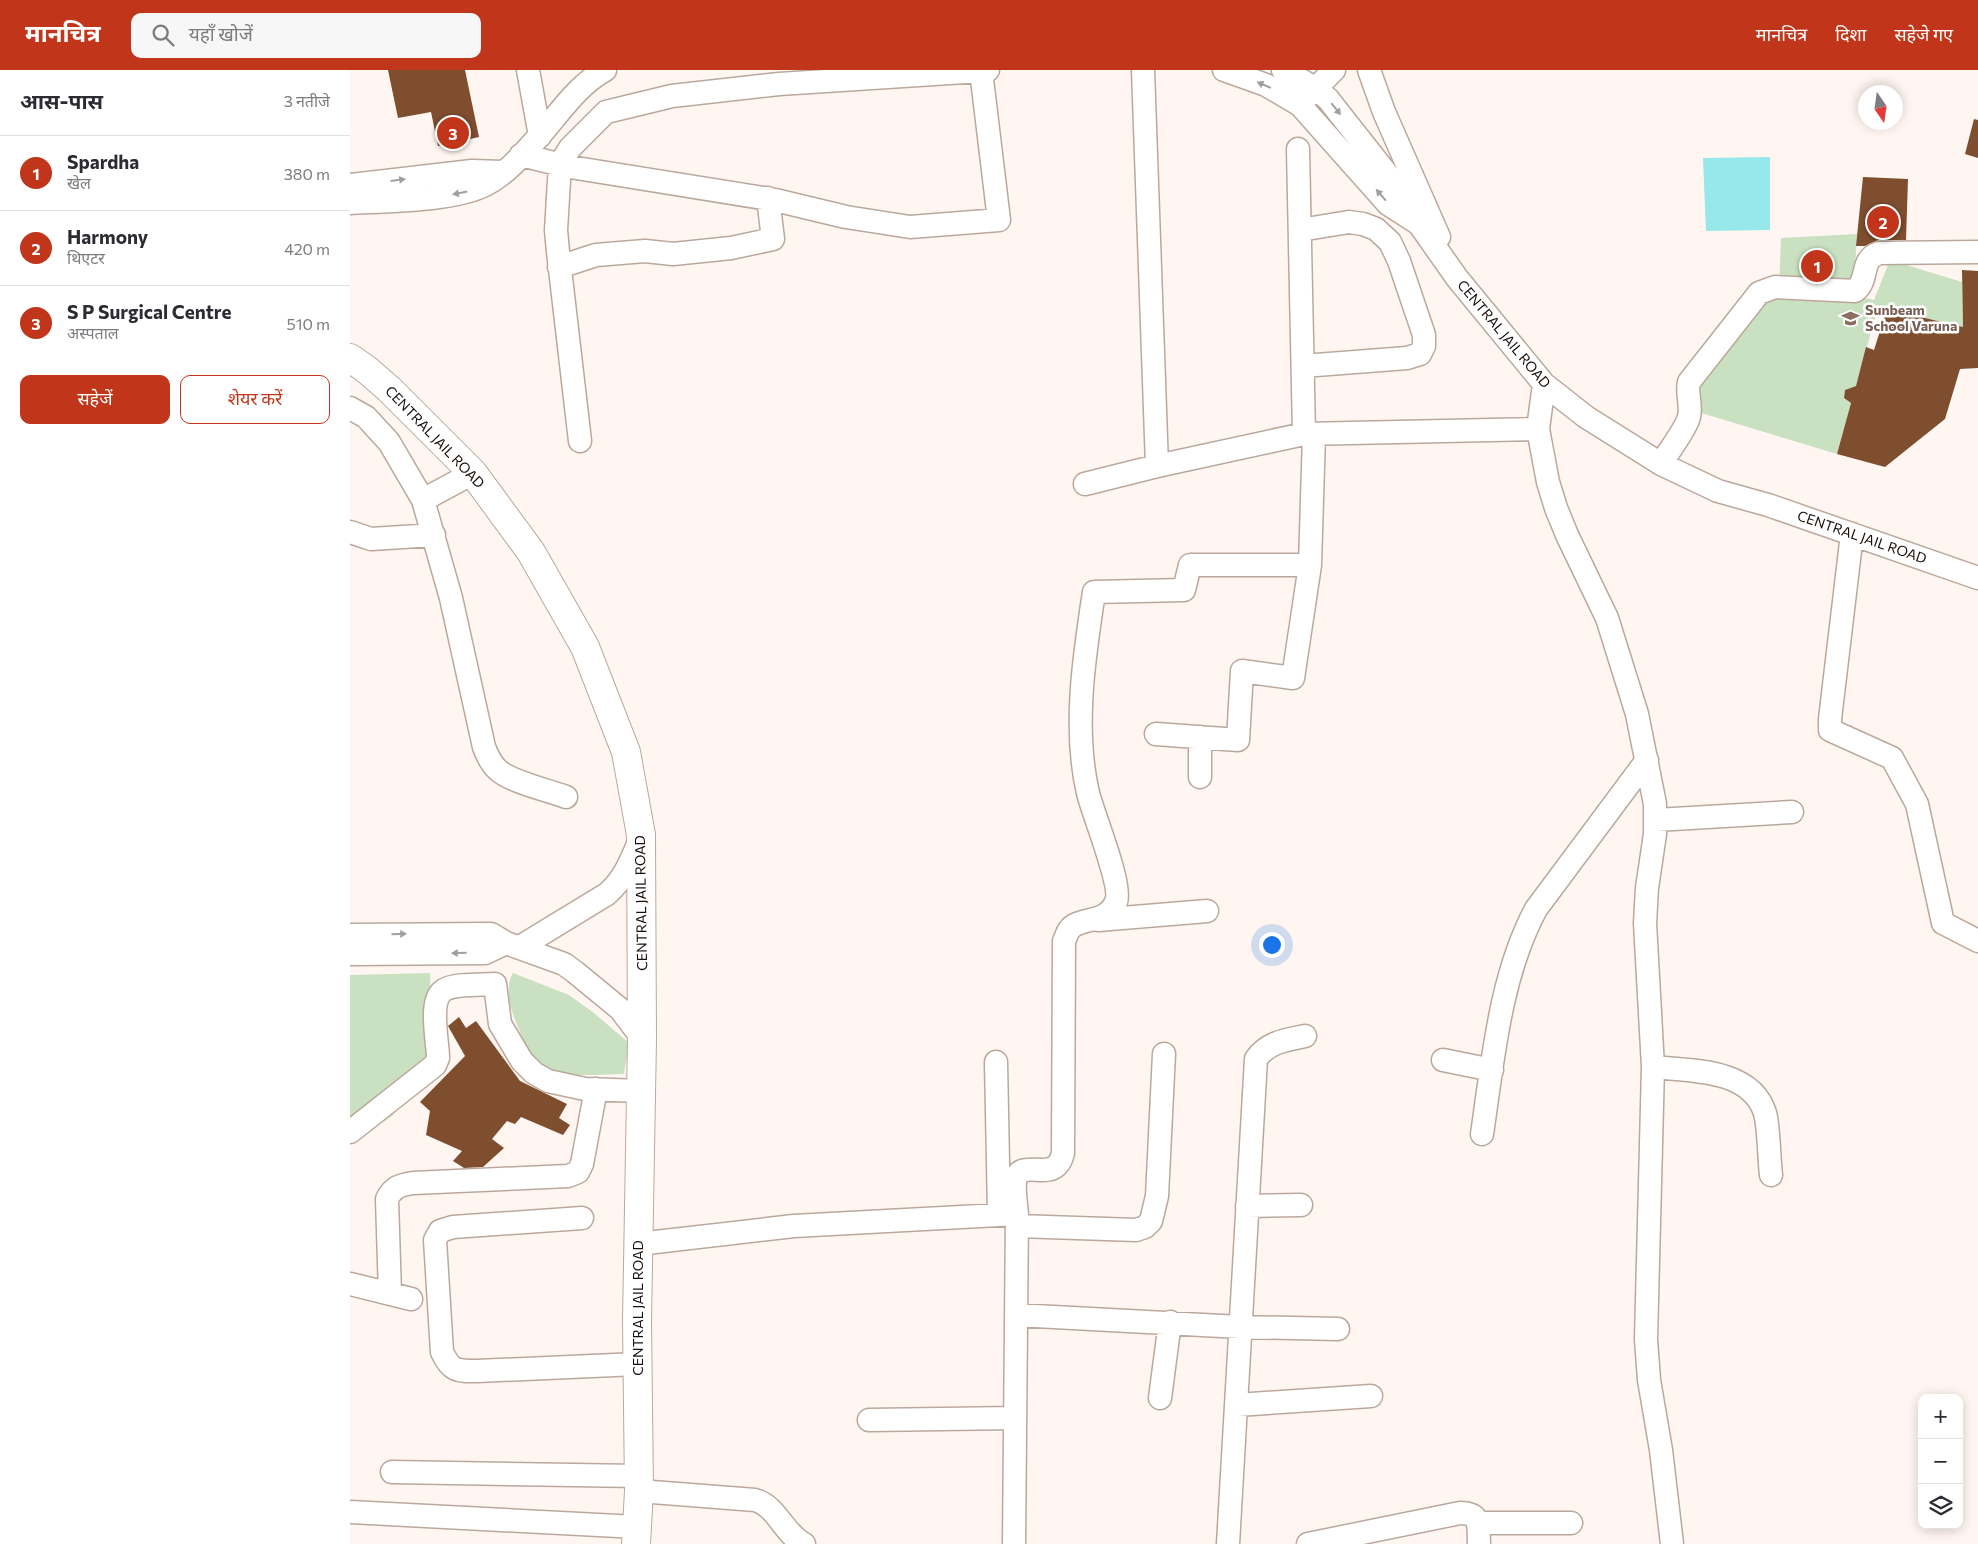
<!DOCTYPE html>
<html lang="hi">
<head>
<meta charset="utf-8">
<style>
  :root { --surface:#fff; --page:#f7f7f7; --text:#2b2b33; --muted:#7c7c81; --line:#e1e1e2; --accent:#c1361a }
  body { margin:0; font-family:Commissioner,"Noto Sans Devanagari",sans-serif; background:var(--page); color:var(--text) }
  .controls { position:absolute; right:15px; bottom:15px; display:grid; overflow:hidden; border-radius:10px; box-shadow:0 2px 12px #0003 }
  .controls button { width:45px; height:45px; display:grid; place-items:center; padding:0; border:0; border-bottom:1px solid var(--line); background:var(--surface); color:var(--text); font:25px sans-serif }
  .compass { position:absolute; left:1508px; top:15px; width:45px; height:45px; border-radius:50%; background:var(--surface); box-shadow:0 2px 12px #0003; rotate:167deg }
  .you { position:absolute; left:921px; top:874px; width:18px; height:18px; margin:-12px; border:4px solid #fff; border-radius:50%; background:#1a73e8; box-shadow:0 0 0 8px #1a73e833 }
  .badge { display:grid; place-items:center; width:32px; height:32px; border-radius:50%; background:var(--accent); color:#fff; font-size:16px; font-weight:700 }
  .pin { position:absolute; translate:-50% -50%; border:2px solid #fff; box-shadow:0 1px 5px #0006 }
  .list { margin:0; padding:0; list-style:none }
  h2 { display:flex; justify-content:space-between; align-items:center; height:65px; margin:0; padding:0 20px; font-size:21px }
  h2 small { font-size:16px; font-weight:400; color:var(--muted) }
  .list li { display:grid; grid-template-columns:32px 1fr auto; gap:15px; align-items:center; box-sizing:border-box; height:75px; padding:0 20px; border-top:1px solid var(--line) }
  .list b { display:block; font-size:19px; white-space:nowrap }
  .list p { margin:0; font-size:16px; white-space:nowrap; color:var(--muted) }
  .list em { font-size:16px; font-style:normal; color:var(--muted) }
  .actions { display:flex; gap:10px; padding:15px 20px }
  .actions a { flex:1; padding:11px 0; border:1px solid var(--accent); border-radius:10px; text-align:center; font-size:18px; color:var(--accent) }
  .actions .main { background:var(--accent); color:#fff }
  .icon { flex:none; width:28px; height:28px; fill:none; stroke:currentColor; stroke-width:2; stroke-linecap:round; stroke-linejoin:round }
  .map { position:relative; flex:none; width:1628px; height:1474px; overflow:hidden }
  header { display:flex; align-items:center; gap:30px; box-sizing:border-box; height:70px; padding:0 25px; background:var(--accent); color:#fff }
  header strong { font-size:24px }
  nav { display:flex; gap:28px; margin-inline-start:auto; font-size:18px }
  .search { width:350px; height:45px; background:var(--page); display:flex; align-items:center; gap:12px; box-sizing:border-box; padding:0 18px; border-radius:10px; color:var(--muted); font-size:19px }
  main { display:flex }
  aside { flex:1; background:var(--surface) }
  .map>svg:first-child { display:block }
  .green { fill:#c9e1c0 }
  .water { fill:#97e8eb }
  .building { fill:#7e4e2f }
  .lines { fill:none; stroke-linecap:round; stroke-linejoin:round }
  .minor-casing { stroke:#bba89c; stroke-width:25 }
  .major-casing { stroke:#bba89c; stroke-width:30 }
  .minor { stroke:#fff; stroke-width:22 }
  .major { stroke:#fff; stroke-width:28 }
  .oneway { fill:#a29f9e }
  .labels { text-anchor:middle; stroke-width:5; stroke-linejoin:round; paint-order:stroke }
  .education-label { font-size:14px; font-weight:bold; fill:#785e54; stroke:#fff; text-anchor:start }
  .street-label { font-size:14px; fill:#17100c; stroke:#fff }
</style>
</head>
<body>
<header>
<strong>मानचित्र</strong>
<div class="search"><svg class="icon" aria-label="search" viewBox="0 0 24 24"><circle cx="10" cy="10" r="6"/><path d="M15 15l6 6"/></svg>यहाँ खोजें</div>
<nav><a>मानचित्र</a><a>दिशा</a><a>सहेजे गए</a></nav>
</header>
<main>
<aside>
<h2>आस-पास<small>3 नतीजे</small></h2>
<ul class="list">
<li><span class="badge">1</span><div><b>Spardha</b><p>खेल</p></div><em>380 m</em></li>
<li><span class="badge">2</span><div><b>Harmony</b><p>थिएटर</p></div><em>420 m</em></li>
<li><span class="badge">3</span><div><b>S P Surgical Centre</b><p>अस्पताल</p></div><em>510 m</em></li>
</ul>
<div class="actions"><a class="main">सहेजें</a><a>शेयर करें</a></div>
</aside>
<div class="map">
<svg width="1628" height="1474" viewBox="0 0 1628 1474">
  <rect width="100%" height="100%" fill="#fff6f1"/>
  <path class="green" d="M1507,164L1504,215L1429,217L1431,168Z
    M1540,190L1612,212L1613,257L1528,237L1506,316L1495,320L1494,328L1501,333L1487,384L1348,342L1341,312L1416,225L1506,226L1524,230Z
    M80,903L83,990L73,1009L42,1046L13,1066L0,1062V905Z
    M163,903L219,925L244,943L279,973L274,1004C246,1004 207,1011 185,989C176,980 169,959 164,947C159,933 155,917 163,903Z"/>
  <path class="water" d="M1420,87V160L1356,161L1353,88Z"/>
  <path class="building" d="M38,0H115L129,67L88,76L81,42L48,48Z
    M1624,49L1628,50V88L1615,84Z
    M1513,107L1558,109L1556,170H1528L1515,176H1506Z
    M1612,200L1628,201V298L1610,299L1595,349L1535,397L1487,384L1501,333L1494,328L1495,320L1506,316L1516,277L1524,280L1537,239L1613,257Z
    M109,947L116,958L126,951L170,1011L217,1034L209,1048L220,1055L213,1065L171,1047L165,1054L157,1051L142,1069L154,1078L133,1097L114,1098L103,1091L112,1081L76,1065L80,1041L70,1032L115,986L98,956Z"/>
  <g class="lines">
    <defs>
      <path id="minor" d="M178,0L190,66
        M793,0L807,396
        M874,0L916,15L950,35L1038,134L1069,154L1107,208L1194,314L1236,347L1311,394L1368,421L1418,435L1628,508
        M933,0L965,18L978,29L1052,123L1068,152
        M1019,0L1034,42L1089,167
        M955,29L984,0
        M948,79L954,364
        M171,85L220,97L425,130L496,147L560,157L649,150L631,1L638,0
        M0,115L122,101L153,102
        M0,133C36,131 104,131 135,115C157,104 175,82 191,64C211,41 228,15 255,0
        M950,160L999,152L1013,154L1026,159L1040,172L1049,191L1074,265V276L1070,284L1057,288L953,296
        M209,197L246,185L295,181L323,184L381,178L423,169L418,128
        M1194,314L1188,359L1198,412L1206,438L1217,465L1257,548L1287,644L1305,734V764L1297,818L1295,853L1303,997L1296,1269L1299,1310L1311,1380L1322,1474
        M0,338L16,347L39,372L73,430L101,528L134,677C137,685 141,694 148,700C159,711 200,721 216,727
        M230,371L208,182L206,160L210,94L220,78L256,42L322,26L429,14L631,1
        M1311,394C1318,382 1336,359 1339,347C1342,335 1336,323 1339,312L1409,223L1425,217L1505,221C1520,209 1509,190 1529,183L1628,182
        M735,414L807,396L954,364L1188,359
        M73,430L123,403
        M0,462L21,469L84,465
        M1502,464L1480,649V660L1542,688L1567,734L1593,853L1628,871
        M806,664L888,670L892,601L943,608L960,495L964,364
        M850,707V667
        M1306,750L1442,742
        M748,850L857,841
        M0,865L141,864L156,873L214,894L225,902L270,939L292,968
        M170,877L257,824C274,809 280,793 289,772
        M0,884L135,883L156,873
        M1093,990L1142,1000
        M646,992L649,1144
        M1303,997C1340,1001 1401,998 1415,1043C1419,1057 1419,1089 1421,1105
        M0,1062L85,995L88,988C88,971 78,930 94,920C105,913 132,915 145,914L150,954L172,991L184,1003L198,1011L235,1019L291,1021
        M1132,1064C1143,990 1150,906 1186,839L1297,690
        M897,1136L951,1135
        M232,1148L103,1157L90,1161L85,1170L92,1282C101,1301 106,1301 127,1301L287,1294
        M667,1156L786,1160L795,1157L801,1151L807,1126L814,984
        M288,1174L444,1156L667,1144
        M0,1214L61,1229
        M40,1224L37,1129C43,1117 50,1115 63,1113L218,1106L228,1102L232,1094L246,1019
        M666,1245L890,1257L988,1259
        M810,1328L820,1252
        M887,1335L1021,1326
        M519,1350L665,1348
        M42,1402L289,1406
        M289,1421L405,1430C427,1436 433,1463 454,1474
        M0,1442L287,1457
        M1128,1453H1221
        M664,1474L667,1144C666,1134 664,1121 665,1112C668,1088 697,1109 708,1094C710,1092 712,1087 713,1083L714,871C716,867 717,863 719,860C729,846 757,855 766,832C773,816 743,744 738,723C723,659 734,587 744,522L834,520L840,495H960
        M878,1474L906,989C918,972 936,970 955,966
        M958,1474L1110,1443C1132,1443 1128,1456 1129,1474"/>
      <path id="major" d="M0,288L16,299L39,319L123,403L181,482L235,577L276,682L291,765L292,968L287,1251L289,1421L286,1474"/>
    </defs>
    <use href="#minor" class="minor-casing"/>
    <use href="#major" class="major-casing"/>
    <use href="#minor" class="minor"/>
    <use href="#major" class="major"/>
  </g>
  <defs><path id="oneway-solid" d="M-6-.8H1V-3.2L6.5 0L1 3.2V.8H-6Z" transform="scale(1.25)"/></defs>
  <g class="oneway">
    <use href="#oneway-solid" transform="translate(914 15) rotate(-157)"/>
    <use href="#oneway-solid" transform="translate(986 39) rotate(51)"/>
    <use href="#oneway-solid" transform="translate(48 110) rotate(-7)"/>
    <use href="#oneway-solid" transform="translate(110 123) rotate(169)"/>
    <use href="#oneway-solid" transform="translate(1031 125) rotate(-131)"/>
    <use href="#oneway-solid" transform="translate(49 864) rotate(-1)"/>
    <use href="#oneway-solid" transform="translate(109 883) rotate(179)"/>
  </g>
  <defs>
    <symbol id="school-bare" viewBox="-9 -9 18 18"><path d="M0-5L7-2L0 1L-7-2ZM-4 1L0 2.5L4 1V4Q0 6-4 4Z" fill="#8d6e63" stroke="#fff" stroke-width="2.5" paint-order="stroke"/></symbol>
  </defs>
  <g fill-rule="evenodd">
    <use href="#school-bare" x="1488" y="236" width="25" height="25"/>
  </g>
  <g class="labels">
    <g class="education-label">
      <text x="1515" y="245">Sunbeam<tspan x="1515" dy="16">School Varuna</tspan></text>
    </g>
    <g class="street-label">
      <text transform="translate(1154 264) rotate(50)" y="5">CENTRAL JAIL ROAD</text>
      <text transform="translate(85 367) rotate(46)" y="5">CENTRAL JAIL ROAD</text>
      <text transform="translate(1512 467) rotate(19)" y="5">CENTRAL JAIL ROAD</text>
      <text transform="translate(291 833) rotate(-91)" y="5">CENTRAL JAIL ROAD</text>
      <text transform="translate(288 1238) rotate(-90)" y="5">CENTRAL JAIL ROAD</text>
    </g>
  </g>
</svg>
<div class="controls">
<button>+</button>
<button>−</button>
<button><svg class="icon" aria-label="layers" viewBox="0 0 24 24"><path d="M12 4l9 5-9 5-9-5zM3 14l9 5 9-5"/></svg></button>
</div>
<svg class="compass" viewBox="-18 -18 36 36"><path d="M0-13l5 13h-10z" fill="#e53935"/><path d="M0 13l5-13h-10z" fill="#7c7c81"/></svg>
<div class="you"></div>
<div class="pin badge" style="left:1467px;top:196px">1</div>
<div class="pin badge" style="left:1533px;top:152px">2</div>
<div class="pin badge" style="left:103px;top:63px">3</div>
</div>
</main>
</body>
</html>
